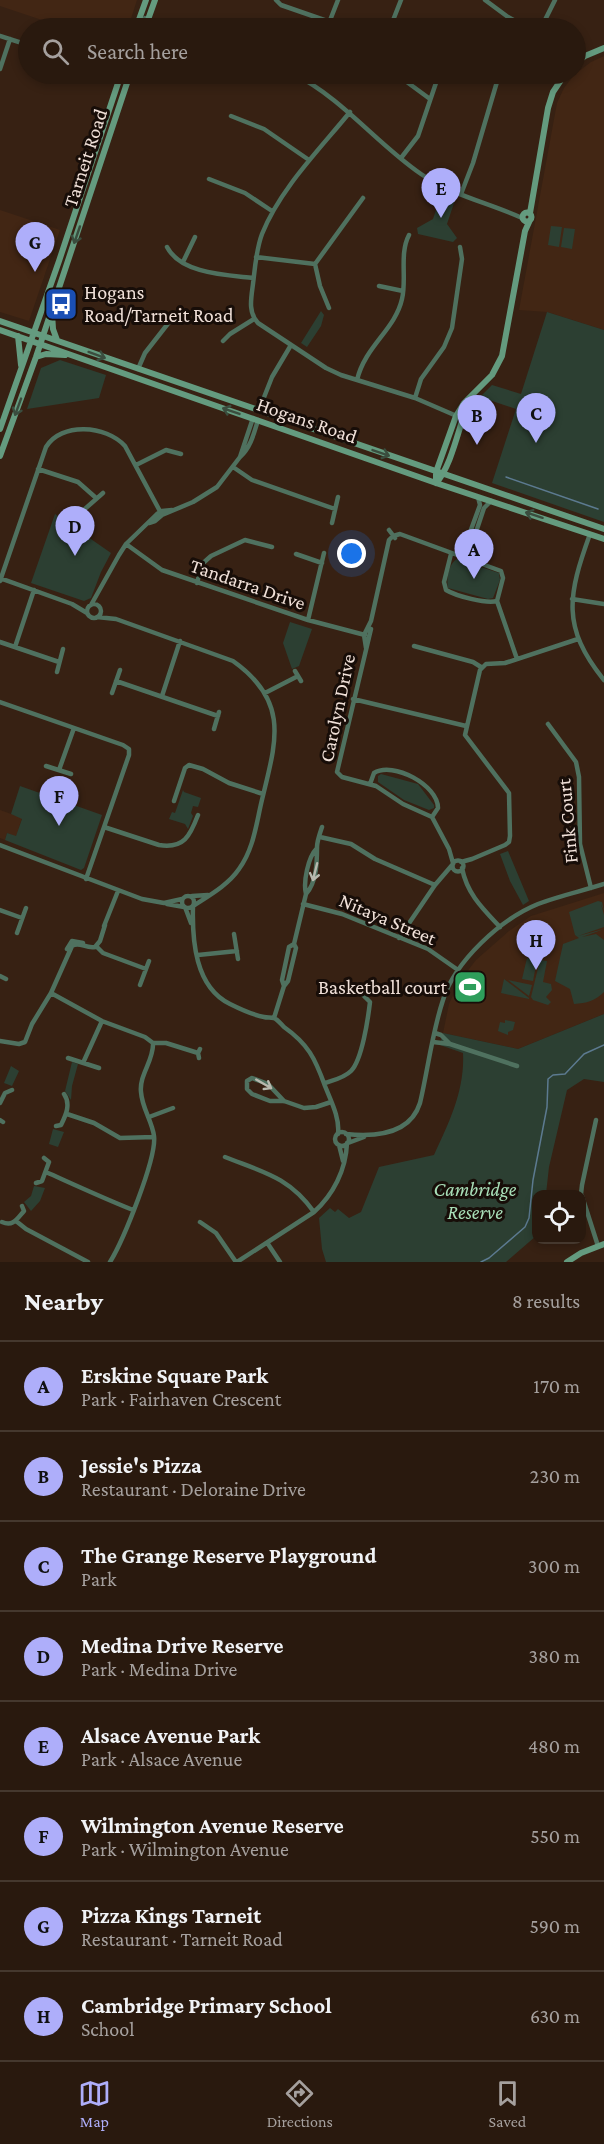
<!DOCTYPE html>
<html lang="en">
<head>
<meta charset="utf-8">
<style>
  :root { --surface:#29190e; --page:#35261c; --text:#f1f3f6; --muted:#a5a09e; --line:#45382e; --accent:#aeaefa }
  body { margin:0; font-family:"Crimson Pro",serif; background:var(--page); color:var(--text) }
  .controls { position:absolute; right:18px; bottom:18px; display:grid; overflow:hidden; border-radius:12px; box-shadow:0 3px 9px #0003 }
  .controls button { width:54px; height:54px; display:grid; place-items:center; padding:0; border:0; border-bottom:2px solid var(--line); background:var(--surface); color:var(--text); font:30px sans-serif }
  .you { position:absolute; left:352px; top:554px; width:21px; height:21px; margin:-15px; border:4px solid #fff; border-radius:50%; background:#1a73e8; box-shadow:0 0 0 9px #1a73e833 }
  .badge { display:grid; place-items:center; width:39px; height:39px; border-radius:50%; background:var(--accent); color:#111; font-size:20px; font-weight:700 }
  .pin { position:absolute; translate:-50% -50px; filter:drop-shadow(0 2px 3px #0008) }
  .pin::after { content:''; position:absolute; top:32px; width:21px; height:18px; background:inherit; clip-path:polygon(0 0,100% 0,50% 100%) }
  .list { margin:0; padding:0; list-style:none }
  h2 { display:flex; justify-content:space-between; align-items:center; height:78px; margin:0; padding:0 24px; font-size:26px }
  h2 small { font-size:20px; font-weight:400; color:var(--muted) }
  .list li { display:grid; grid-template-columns:39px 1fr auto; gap:18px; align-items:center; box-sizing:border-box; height:90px; padding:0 24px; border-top:2px solid var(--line) }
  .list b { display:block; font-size:22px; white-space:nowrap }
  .list p { margin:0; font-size:20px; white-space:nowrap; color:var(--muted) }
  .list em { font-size:20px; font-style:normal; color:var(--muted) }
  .icon { flex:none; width:33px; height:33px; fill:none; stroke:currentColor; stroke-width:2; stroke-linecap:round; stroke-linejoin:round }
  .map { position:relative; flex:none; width:604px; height:1262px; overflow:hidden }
  .search { position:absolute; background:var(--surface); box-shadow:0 3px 9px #0003; left:18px; right:18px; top:18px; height:66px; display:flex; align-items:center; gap:15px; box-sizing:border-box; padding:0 21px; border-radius:33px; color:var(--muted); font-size:22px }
  .sheet { height:798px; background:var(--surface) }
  nav { display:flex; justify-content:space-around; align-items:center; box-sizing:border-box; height:84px; border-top:2px solid var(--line); background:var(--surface); font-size:16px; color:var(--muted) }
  nav a { display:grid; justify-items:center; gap:3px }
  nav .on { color:var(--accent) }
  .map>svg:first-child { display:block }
  .built { fill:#422614 }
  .green { fill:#2c3f32 }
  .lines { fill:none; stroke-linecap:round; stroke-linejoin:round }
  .stream { stroke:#5c7a90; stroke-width:1.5 }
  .street { stroke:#4f715f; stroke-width:4.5 }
  .secondary { stroke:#649b7f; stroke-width:6 }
  .oneway { stroke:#3a4d3e }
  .oneway2 { stroke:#b8b9ae }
  .labels { text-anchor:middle; stroke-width:6; stroke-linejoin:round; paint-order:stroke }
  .street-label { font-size:20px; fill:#f0e0d8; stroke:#170d08 }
  .poi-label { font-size:20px; fill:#f0e0d8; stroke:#170d08; text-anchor:start }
  .park-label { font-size:20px; font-style:italic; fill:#a8dfb8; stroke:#170d08 }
</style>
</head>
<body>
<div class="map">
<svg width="604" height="1262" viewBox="0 0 604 1262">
  <rect width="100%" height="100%" fill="#372113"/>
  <path class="built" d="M0,0H137L128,28H66L0,6Z
    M604,56V330L547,312L519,310L557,103L564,88L574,75L591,62Z
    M0,210L60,230L29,321L0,312Z
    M0,810L22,818L16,837L7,833L5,840L0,838Z
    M604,893V1014L518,1049L443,1033L449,1004L459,982L476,960L509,931L531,916Z"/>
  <path class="green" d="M442,192L456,197L447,224L457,238L453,242L418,234L417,228L433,219Z
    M551,226L562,227L559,247L548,245Z
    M564,228L575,229L572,249L561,247Z
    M321,311L324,315L321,326L307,347L301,343Z
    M547,312L604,330V522L492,483L516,409L480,397L492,385L521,394Z
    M60,360L106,375L99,398L27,409L41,368Z
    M55,514L111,553L101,572L91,598L84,601L31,583Z
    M457,559L499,573L500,580L493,598L488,599L448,588C446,579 449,563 457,559Z
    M290,622L312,629L299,666L292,669L283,643Z
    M381,774L418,784L434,805V808L429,810L404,800L378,782V776Z
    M20,786L102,815L84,868L81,870L5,840L7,833L16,836L22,819L11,814Z
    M183,790L184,792L201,798L198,807L193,806L191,813L193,816L188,829L185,824L169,819L172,812L175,813Z
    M508,851L529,901L523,905L510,881L500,854Z
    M598,901L602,902L604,911L601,904L604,915V927L578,936L604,929L582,937L596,934L604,940V992C595,1001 587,1003 574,1004L570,989L555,981L563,944L579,938L575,935L569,912Z
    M527,958L537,960L533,981L522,979Z
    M540,960L547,961L543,982L551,984L552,990L546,997L551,1002L548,1005L533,1000L531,997Z
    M467,975L478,978L473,998L463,996Z
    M504,979L529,998V999L501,993Z
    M508,980L532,985L529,996Z
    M604,1014V1082L584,1079L567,1090L549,1167L546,1194H536V1236L506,1262H326L322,1249L319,1218L330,1208L335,1212L338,1209L349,1218L361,1212L379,1167L434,1155C449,1123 465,1090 463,1053L440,1045L443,1033L518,1049Z
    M505,1020L515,1022L513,1030L508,1032V1035L498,1031L500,1022L505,1023Z
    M72,1062L78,1064L72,1086L71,1100L65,1091Z
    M11,1066L19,1071L12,1086L4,1083Z
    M53,1129L64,1132L58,1147L49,1144Z
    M34,1186L45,1188L40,1201L31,1211L24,1202L31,1196Z"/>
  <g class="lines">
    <path class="stream" d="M506,477L598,509
      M481,1262L489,1258L525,1227L529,1218L533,1180L547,1107L548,1079L553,1075L565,1074L584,1054L604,1045"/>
    <path class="street" d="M276,0L281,5L330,22
      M485,0L508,17L528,28
      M145,18L173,28
      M144,21L165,27
      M327,28L338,0
      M390,28L401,0
      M541,28L555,0
      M0,36L28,45
      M0,69L10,39
      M103,74L119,80H128
      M294,74C343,99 376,143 421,174C451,195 489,203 522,218
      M396,74L430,99
      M350,112C319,150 280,189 262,234C256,250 255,268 253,284C251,299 248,312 258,323L326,368L341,375L415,398L459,417
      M231,116L264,129L309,160
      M401,158L418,136L439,74
      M209,179L245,193L272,211
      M461,194L473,163L499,75
      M167,247C181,274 227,275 253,278
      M256,257L315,264L363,198
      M183,262L195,237
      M315,264L320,286L329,308
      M379,286L403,291
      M223,341L230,334L254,319
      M138,369L145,353L170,321
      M357,380C365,346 395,330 402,299C407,279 399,254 409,235
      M415,398L421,379L444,347L452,328L462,259L460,247
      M259,410L272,377L291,345
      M240,457C251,447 254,433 258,420
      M136,465L166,450L181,454
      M233,467L252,480L335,509
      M38,469L78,482L95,497
      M78,515L103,493
      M149,523L155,521L162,515L193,502L217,487L240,457L253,418
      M332,523L338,497
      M389,530L395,538
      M590,534C568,595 561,627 604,680
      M126,544L162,570L308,620L365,635
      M296,554L322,563
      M451,554L444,582L446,590C456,596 486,604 497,601
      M461,557L480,505L478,497
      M467,559L484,508L491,501
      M0,578L72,604L87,613
      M0,581L46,447C61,422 106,425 125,446L162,515
      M197,583L202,564L211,556L245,540L272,547
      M572,599L604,604
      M87 611a7 7 0 1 1 14 0a7 7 0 1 1-14 0Z
      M91,605L119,555L126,544L157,514L162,511L172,510
      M97,617L116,619L233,661C292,703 275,744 261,804C256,826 253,850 239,869C228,885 210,895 193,906
      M308,620L324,553
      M371,629L337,772L342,777L376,786L403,804L432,817L449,849L453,863
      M0,642L59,662
      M414,646L473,662L481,667
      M15,647L34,590
      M366,648L364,635L371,621L389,540L393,536L400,534L501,571L503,578L497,601L517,659
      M295,671L301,681
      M57,672L63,649
      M116,681L218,716
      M112,693L120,670
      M265,693L298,676
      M162,696L180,641
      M353,699L466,726
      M0,702L123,745L129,749V755L86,879
      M548,724L576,762L579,777L580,844L591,888
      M214,729L219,712
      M46,766L71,774
      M59,770L74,728
      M370,784L374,773C393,761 438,785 438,808L432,817
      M174,801L185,768L189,765L203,769L229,783L263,794
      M104,827L159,845C184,849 190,836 198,815
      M320,837L351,844L375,859L435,885
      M0,845L142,899L164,903L182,899
      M452.5 866a5.5 5.5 0 1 1 11 0a5.5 5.5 0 1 1-11 0Z
      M461,862L472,859L505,845L509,842L510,836L509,793L465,735L480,670L486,664L505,663L578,639
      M462,868C467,894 483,909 500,927
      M306,894C303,882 308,857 317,848
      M182 902a6 6 0 1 1 12 0a6 6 0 1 1-12 0Z
      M192,896L208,895
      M167,904L184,907
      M303,904L342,914L428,949L458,970
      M193,906C192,940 195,987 230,1004C240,1009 253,1015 264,1017C267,1018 271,1017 274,1018C277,1019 281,1024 284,1027C308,1044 315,1058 325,1086C331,1101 340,1118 338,1134
      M185,907L191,923
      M0,910L22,918
      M104,926L118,891
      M17,933L26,908
      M234,934L238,959
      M399,938L435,885L453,864
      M96,946L103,953L146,969
      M67,949L72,941L83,943
      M198,955L237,951
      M0,976L6,979
      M140,985L149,961
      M284,986L282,980L289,947L294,944L306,894C317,882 317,861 317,847C317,841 320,833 322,827
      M51,993L102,1021L145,1037L153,1043C154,1060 139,1075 141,1092C142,1108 152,1121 154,1136C157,1158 123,1241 110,1262
      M274,1018L284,986L288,981L296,948L294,944
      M435,1033L441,1035L450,1044
      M0,1041L19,1044L25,1042L32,1024L51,993L72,946C79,941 86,949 95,947L100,941L105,925
      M433,1042L450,1044L517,1066
      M153,1043H166L198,1053
      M68,1058L99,1068
      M199,1058L198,1053L200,1049
      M83,1063L102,1021
      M325,1083C334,1080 344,1078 351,1071C362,1060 368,1019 370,1002L363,995L348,991
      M284,1101L268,1084L252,1078L247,1081V1089L252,1094L270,1101H284L304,1108L316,1107L331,1102
      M0,1103L5,1093L12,1090
      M67,1114L94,1123L120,1138L154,1137
      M149,1117L173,1108
      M0,1120L3,1122
      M56,1126L61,1125C66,1115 71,1104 64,1094
      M335 1139a7 7 0 1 1 14 0a7 7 0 1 1-14 0Z
      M346,1134C375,1137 410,1135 420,1103C428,1069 432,1033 443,1000C455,961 501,919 538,904C559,896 582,891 604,884
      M348,1143L364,1137
      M339,1145L343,1161
      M225,1157C263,1172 289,1177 314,1212
      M46,1172C75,1185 103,1198 133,1210
      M36,1183L42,1181L49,1162L44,1158
      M581,1194L582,1185L596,1120
      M582,1196L598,1246
      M16,1221L26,1229L88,1262
      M2,1222C13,1227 17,1219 24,1211L22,1206
      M200,1222L216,1233L236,1262
      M268,1244L280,1262
      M237,1262L314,1212C333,1195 346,1170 347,1143"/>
    <path class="secondary" d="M136,28L146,0
      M145,28L155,0
      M576,63L585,56L604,48
      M522.5 217a4.5 4.5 0 1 1 9 0a4.5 4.5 0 1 1-9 0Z
      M530,213L548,108L553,92L565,74
      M52,313L53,329L57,340
      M0,321L604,529
      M0,330L436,483L604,539
      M18,336L21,365
      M36,357L46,354L65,355
      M0,429L59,261L121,74
      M0,456L36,357L130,74
      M436,483V472L456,416L464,403L492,375L502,356L525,231L530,220
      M436,483C452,466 459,425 469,401
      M567,1262L581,1253L604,1244"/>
  </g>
  <defs><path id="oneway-shaft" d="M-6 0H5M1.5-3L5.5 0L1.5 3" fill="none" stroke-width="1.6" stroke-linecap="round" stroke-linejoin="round" transform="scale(1.5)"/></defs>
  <g class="oneway">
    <use href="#oneway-shaft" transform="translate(77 235) rotate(109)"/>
    <use href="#oneway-shaft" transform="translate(97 355) rotate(20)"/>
    <use href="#oneway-shaft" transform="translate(18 407) rotate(110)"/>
    <use href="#oneway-shaft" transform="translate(231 411) rotate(-161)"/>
    <use href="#oneway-shaft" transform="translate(381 453) rotate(19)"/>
    <use href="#oneway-shaft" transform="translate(534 515) rotate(-162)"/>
  </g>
  <g class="oneway2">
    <use href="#oneway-shaft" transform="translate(315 872) rotate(104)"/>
    <use href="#oneway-shaft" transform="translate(264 1084) rotate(30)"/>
  </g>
  <defs>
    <symbol id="bus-square" viewBox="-11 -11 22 22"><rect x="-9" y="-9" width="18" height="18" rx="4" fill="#1a4fb4" stroke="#170d08"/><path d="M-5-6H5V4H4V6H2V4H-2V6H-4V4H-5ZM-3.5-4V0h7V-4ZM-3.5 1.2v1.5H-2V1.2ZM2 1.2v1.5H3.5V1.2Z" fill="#fff"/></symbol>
    <symbol id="stadium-square" viewBox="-11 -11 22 22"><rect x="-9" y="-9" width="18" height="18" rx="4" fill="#2e9e5b" stroke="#170d08"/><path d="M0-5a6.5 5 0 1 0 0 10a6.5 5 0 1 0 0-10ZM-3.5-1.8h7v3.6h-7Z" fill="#fff"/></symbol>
  </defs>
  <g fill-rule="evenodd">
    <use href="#bus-square" x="42" y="285" width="38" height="38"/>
    <use href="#stadium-square" x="451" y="968" width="38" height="38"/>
  </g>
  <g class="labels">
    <g class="street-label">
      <text transform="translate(85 158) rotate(-72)" y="7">Tarneit Road</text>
      <text transform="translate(307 420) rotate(19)" y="7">Hogans Road</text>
      <text transform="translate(248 584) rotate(19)" y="7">Tandarra Drive</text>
      <text transform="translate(337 708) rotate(-78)" y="7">Carolyn Drive</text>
      <text transform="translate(567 821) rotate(-95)" y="7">Fink Court</text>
      <text transform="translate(388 919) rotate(23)" y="7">Nitaya Street</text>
    </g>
    <g class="poi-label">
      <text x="84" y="299">Hogans<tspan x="84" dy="23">Road/Tarneit Road</tspan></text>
      <text x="447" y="994" text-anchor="end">Basketball court</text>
    </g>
    <g class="park-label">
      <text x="475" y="1196">Cambridge<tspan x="475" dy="23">Reserve</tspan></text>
    </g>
  </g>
</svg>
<div class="controls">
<button><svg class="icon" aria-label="locate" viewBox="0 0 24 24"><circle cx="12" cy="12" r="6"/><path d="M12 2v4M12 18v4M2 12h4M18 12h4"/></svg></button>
</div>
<div class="you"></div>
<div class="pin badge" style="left:474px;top:579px">A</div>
<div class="pin badge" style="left:477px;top:445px">B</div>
<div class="pin badge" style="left:536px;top:443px">C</div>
<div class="pin badge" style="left:75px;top:556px">D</div>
<div class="pin badge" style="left:441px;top:218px">E</div>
<div class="pin badge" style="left:59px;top:826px">F</div>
<div class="pin badge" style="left:35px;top:272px">G</div>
<div class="pin badge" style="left:536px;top:970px">H</div>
<div class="search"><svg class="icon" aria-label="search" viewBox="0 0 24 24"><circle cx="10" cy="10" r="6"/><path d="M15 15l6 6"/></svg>Search here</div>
</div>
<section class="sheet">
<h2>Nearby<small>8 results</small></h2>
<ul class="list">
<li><span class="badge">A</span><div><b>Erskine Square Park</b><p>Park · Fairhaven Crescent</p></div><em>170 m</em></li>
<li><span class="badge">B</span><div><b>Jessie's Pizza</b><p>Restaurant · Deloraine Drive</p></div><em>230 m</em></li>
<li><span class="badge">C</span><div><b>The Grange Reserve Playground</b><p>Park</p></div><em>300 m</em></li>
<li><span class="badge">D</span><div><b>Medina Drive Reserve</b><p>Park · Medina Drive</p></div><em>380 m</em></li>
<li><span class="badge">E</span><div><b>Alsace Avenue Park</b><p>Park · Alsace Avenue</p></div><em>480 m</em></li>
<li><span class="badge">F</span><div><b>Wilmington Avenue Reserve</b><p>Park · Wilmington Avenue</p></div><em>550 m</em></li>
<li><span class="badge">G</span><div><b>Pizza Kings Tarneit</b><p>Restaurant · Tarneit Road</p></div><em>590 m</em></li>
<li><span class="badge">H</span><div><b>Cambridge Primary School</b><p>School</p></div><em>630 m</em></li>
</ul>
</section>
<nav>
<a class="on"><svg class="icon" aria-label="map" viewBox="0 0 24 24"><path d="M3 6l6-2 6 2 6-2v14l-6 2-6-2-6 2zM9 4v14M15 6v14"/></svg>Map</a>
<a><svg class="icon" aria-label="directions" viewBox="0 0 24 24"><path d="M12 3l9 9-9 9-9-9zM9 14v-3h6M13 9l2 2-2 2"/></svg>Directions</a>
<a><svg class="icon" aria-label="saved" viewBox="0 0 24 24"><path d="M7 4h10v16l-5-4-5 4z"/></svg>Saved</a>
</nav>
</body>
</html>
